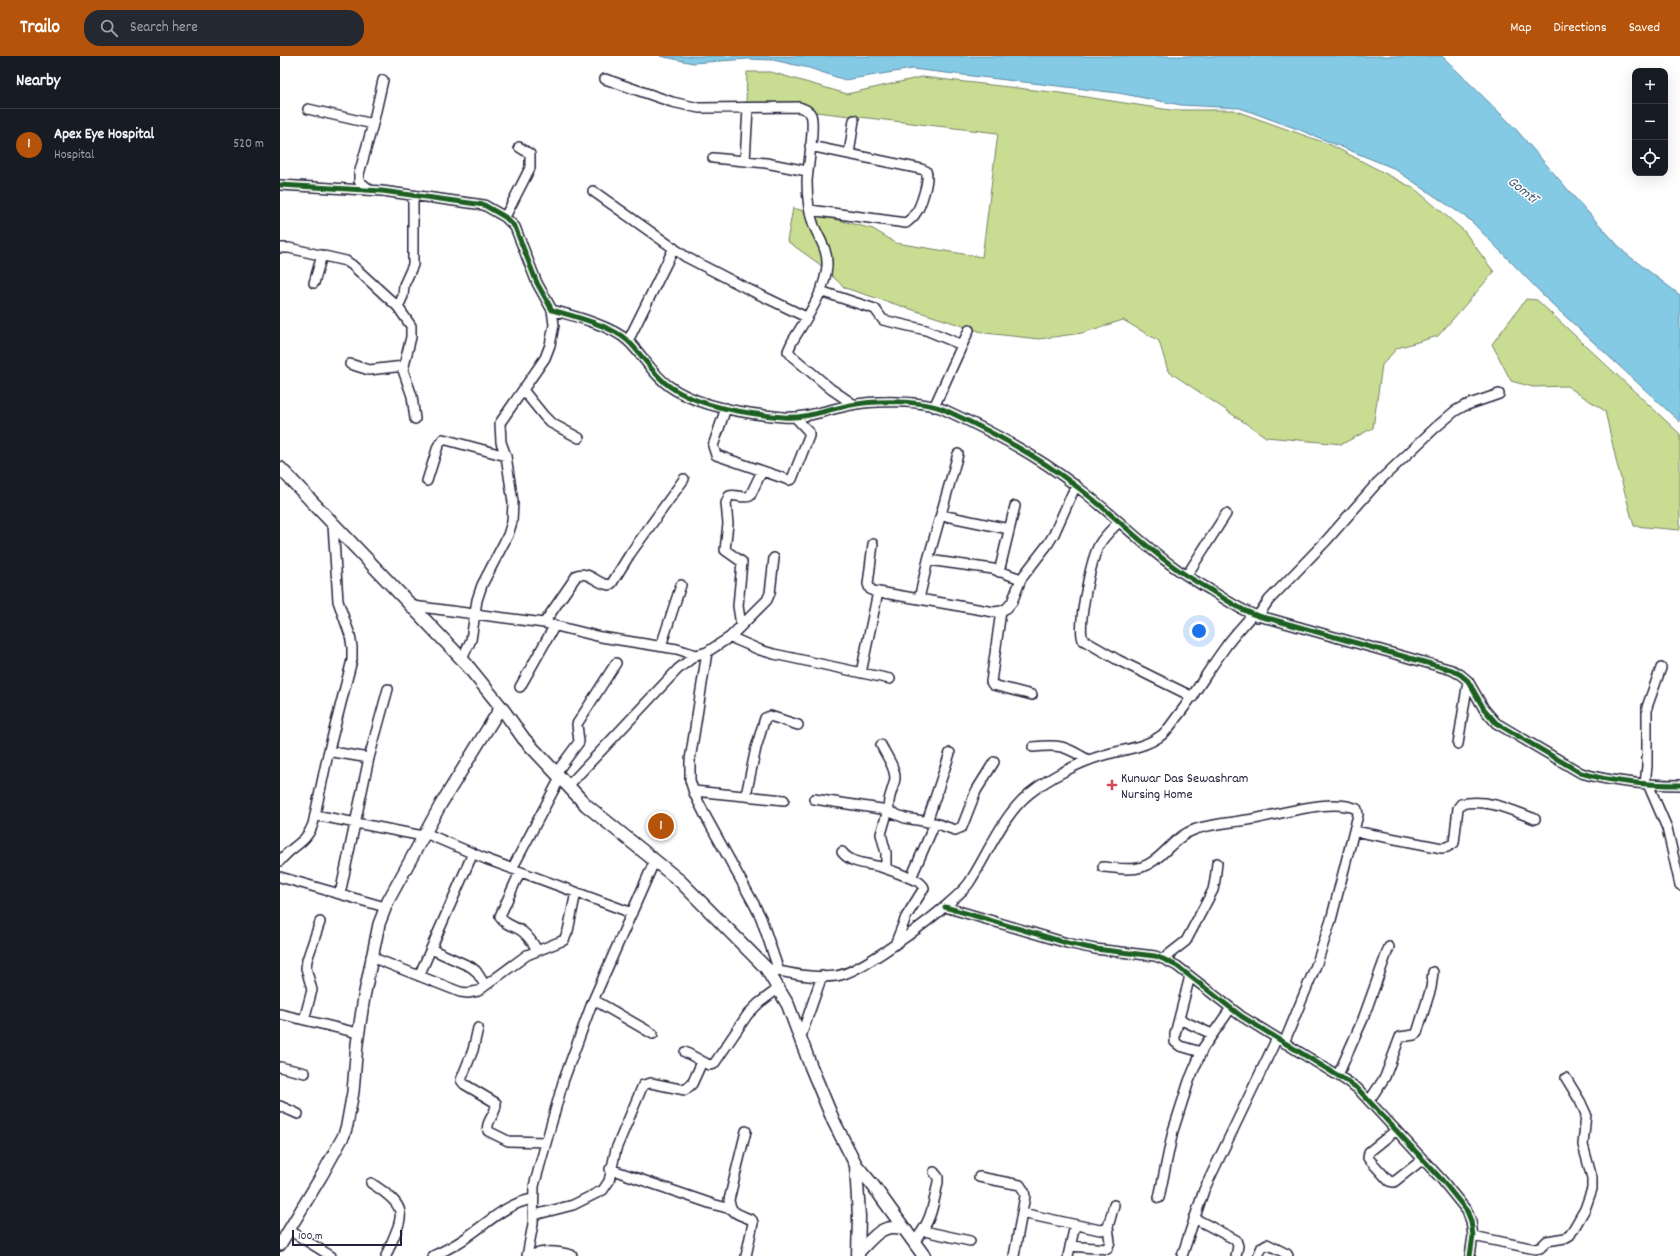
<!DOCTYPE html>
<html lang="en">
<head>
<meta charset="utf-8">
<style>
  :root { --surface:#171b24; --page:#242831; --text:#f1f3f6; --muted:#9ea1a6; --line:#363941; --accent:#b45309 }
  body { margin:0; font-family:Dekko,sans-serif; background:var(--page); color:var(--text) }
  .controls { position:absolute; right:12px; top:12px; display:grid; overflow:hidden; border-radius:8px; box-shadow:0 4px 16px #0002 }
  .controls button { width:36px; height:36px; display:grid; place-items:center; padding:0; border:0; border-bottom:1px solid var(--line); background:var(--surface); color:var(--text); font:20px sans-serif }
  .scale { position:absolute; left:12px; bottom:10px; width:110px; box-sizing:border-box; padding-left:4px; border:2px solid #22223b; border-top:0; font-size:11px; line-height:14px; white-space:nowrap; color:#22223b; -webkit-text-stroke:3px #fff; paint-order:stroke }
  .you { position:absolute; left:919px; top:575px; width:14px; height:14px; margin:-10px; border:3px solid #fff; border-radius:50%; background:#1a73e8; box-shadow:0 0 0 6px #1a73e833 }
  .badge { display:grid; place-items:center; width:26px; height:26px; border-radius:50%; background:var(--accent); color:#fff; font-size:13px; font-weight:700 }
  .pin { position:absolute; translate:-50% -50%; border:2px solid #fff; box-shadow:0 1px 4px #0006 }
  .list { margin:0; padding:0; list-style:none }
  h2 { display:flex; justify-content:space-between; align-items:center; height:52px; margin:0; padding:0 16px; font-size:17px }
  h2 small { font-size:13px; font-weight:400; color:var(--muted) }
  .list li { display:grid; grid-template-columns:26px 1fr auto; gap:12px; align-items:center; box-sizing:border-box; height:72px; padding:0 16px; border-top:1px solid var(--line) }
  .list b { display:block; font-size:15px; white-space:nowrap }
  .list p { margin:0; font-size:13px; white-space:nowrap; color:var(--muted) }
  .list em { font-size:13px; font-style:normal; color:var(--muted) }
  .icon { flex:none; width:22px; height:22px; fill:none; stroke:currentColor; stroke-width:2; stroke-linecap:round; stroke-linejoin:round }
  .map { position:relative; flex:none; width:1400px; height:1200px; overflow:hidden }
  header { display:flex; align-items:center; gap:24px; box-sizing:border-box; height:56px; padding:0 20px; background:var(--accent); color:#fff }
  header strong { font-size:19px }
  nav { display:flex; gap:22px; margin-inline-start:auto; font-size:14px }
  .search { width:280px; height:36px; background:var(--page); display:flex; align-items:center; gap:10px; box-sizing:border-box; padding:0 14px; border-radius:16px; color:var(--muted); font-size:15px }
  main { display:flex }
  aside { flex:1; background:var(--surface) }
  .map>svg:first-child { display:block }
  .green { fill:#c9dd92; stroke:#768066 }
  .water { fill:#84cae5; stroke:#5d87a1 }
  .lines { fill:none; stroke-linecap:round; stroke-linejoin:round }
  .minor-casing { stroke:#22223b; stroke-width:12 }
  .tertiary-casing { stroke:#22223b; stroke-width:14 }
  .secondary-casing { stroke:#22223b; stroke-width:15 }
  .minor { stroke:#fff; stroke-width:9 }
  .tertiary { stroke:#fff; stroke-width:11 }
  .secondary { stroke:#fff; stroke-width:12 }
  .cycleway-casing { stroke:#fff; stroke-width:8 }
  .cycleway { stroke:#1b5e20; stroke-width:5 }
  .poi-dot { fill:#d1495b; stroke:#fff; stroke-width:1.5 }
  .labels { text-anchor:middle; stroke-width:3; stroke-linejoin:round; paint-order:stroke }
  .poi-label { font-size:14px; fill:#22223b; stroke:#fff; text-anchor:start }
  .water-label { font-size:15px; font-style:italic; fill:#445d76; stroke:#fff }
</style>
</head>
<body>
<header>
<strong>Trailo</strong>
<div class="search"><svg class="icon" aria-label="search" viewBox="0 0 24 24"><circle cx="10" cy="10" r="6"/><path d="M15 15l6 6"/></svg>Search here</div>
<nav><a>Map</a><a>Directions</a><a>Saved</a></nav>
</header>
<main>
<aside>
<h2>Nearby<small></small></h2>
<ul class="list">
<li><span class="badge">1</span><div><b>Apex Eye Hospital</b><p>Hospital</p></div><em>520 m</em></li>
</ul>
</aside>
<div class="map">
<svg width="1400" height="1200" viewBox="0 0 1400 1200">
  <rect width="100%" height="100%" fill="#fff"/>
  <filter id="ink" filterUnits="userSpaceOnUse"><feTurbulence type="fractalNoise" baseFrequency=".025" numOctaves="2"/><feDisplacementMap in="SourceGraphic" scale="8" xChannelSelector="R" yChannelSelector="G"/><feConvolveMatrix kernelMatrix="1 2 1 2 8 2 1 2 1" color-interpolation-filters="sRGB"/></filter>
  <g filter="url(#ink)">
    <path class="green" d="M467,16H491L567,38L642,21L780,37L890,54H953L1051,89L1135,133L1184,175L1214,216L1158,280L1117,292L1102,309L1093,372L1062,388L986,381L888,315L879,285L843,264L802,277L759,283L705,277L565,232L538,207L507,185L513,152L593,173L616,187L702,201L718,77L466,48Z
      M1246,243L1257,244L1400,378V474L1354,470L1337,408L1325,355L1287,330L1253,331L1231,325L1212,288Z"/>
    <path class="water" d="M380,0H1162L1233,70L1296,143L1345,197L1400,239V366L1273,249L1190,164L1113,112L1020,74L960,52L901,49L838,37L632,13L565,24L529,12L493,4L467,3L413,7Z"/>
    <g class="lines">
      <defs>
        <path id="minor" d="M325,23L392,46L419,52L519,51C524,53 529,54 531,59C535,68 528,112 527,125C527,140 529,157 534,170C540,184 548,194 547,210C545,237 525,264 512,286L508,295L513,301L551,333L573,348
          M28,53L93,68
          M530,90L641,113L646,115C650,122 641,151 635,158C633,162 629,164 626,167L530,154
          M569,98L574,64
          M433,102L486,107L527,115
          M465,105L468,52
          M0,129L102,135L204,149L225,161L235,171L257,227L272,254C294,260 332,270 348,285C363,299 372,318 389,330C418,351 468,358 503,361C526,363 549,353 571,349C596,344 642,344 665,354C711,375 756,399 796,430C830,455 860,487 894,511C906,520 919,527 932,535C951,547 969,560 991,563L1172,614L1181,619L1188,625L1204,653L1216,667L1301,717C1332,726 1367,729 1400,729
          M89,133L79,125V118L93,68L103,24
          M313,135L406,201L470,234L526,261
          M225,161L250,112V98L239,91
          M0,192H9L66,205L72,209L118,251L131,270V281L123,314L132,340L135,363
          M34,227L42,199
          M540,235L595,253L603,264L646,274L682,289
          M118,251L123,240L124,229L133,209V140
          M348,285L394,192
          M70,308L89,314L124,310
          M243,334L264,360L271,367L299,382
          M654,351L689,274
          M446,352L433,390L436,399L509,424L512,423L529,380V376L515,361
          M147,425L158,390L163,383L226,400
          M661,459L729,473
          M839,466C832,473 824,480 819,489C811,504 797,569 803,584L838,604L913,641
          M593,488L588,528L590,533L593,535L714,556L721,555L727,552L732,546L741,523L768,488L774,478L796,429
          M648,504L713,513L741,523
          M719,516L735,450
          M907,519L946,458
          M639,543L648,504L678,398
          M133,550L264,567L321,581L397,593L416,599
          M721,555L711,626L713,629L752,639
          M977,561L989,544L1046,485L1097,427L1155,372L1175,355L1184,350L1219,338
          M264,567L297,519C309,515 317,528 329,529L332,527L350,498L404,423
          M461,569L458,550L462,506L445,494L448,468L446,447L449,440C456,438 463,443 470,440L482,415
          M450,581L480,594L494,598L610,623
          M381,590L401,529
          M427,596L410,704V724L414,737L426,761L474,848L481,862L499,915
          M182,603L191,584L197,544L202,529L228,479L232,466L233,446L226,400L221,386L220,367L265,302L270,289L274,269L272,254
          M581,617L598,536
          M240,631L275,569
          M1178,688L1188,625
          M601,689C606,699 615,711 615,722C614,733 605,746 610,756L625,762L655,767L675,774L682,771L696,735L714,706
          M753,691C780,688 785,690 808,704
          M48,698L72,604V591L70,579L58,545L53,469
          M276,717L299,686L297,668L336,607
          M1365,728L1367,710V651L1381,612
          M1368,728L1387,772L1400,829
          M288,730L398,613L416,599L427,596L450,581L487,544L490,537L494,502
          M414,735L504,744
          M466,739L476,692L485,662L490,660L518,669
          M534,743L608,754L601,778L606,797V812
          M35,759L143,780
          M647,766L670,697
          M1074,775L1162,792L1167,791L1174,787L1178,752L1181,748C1207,742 1231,754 1255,763
          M145,777L206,803L352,857
          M562,796C572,809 590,807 604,812C616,816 628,821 639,826L643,830L644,832L626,861L616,886
          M0,805C12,789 26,788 33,768L48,698L53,696L89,702
          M823,811C836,812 850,815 862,811C883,804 892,781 916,773C936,767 958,766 979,762C1003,757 1029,749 1054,749C1061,749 1070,750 1077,753L1078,759L1051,864L1037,907L1004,987
          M232,813L280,722
          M240,816L220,860C223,869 236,870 243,876C249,881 253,887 257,894
          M0,821L105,851
          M631,822L655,767
          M60,838L89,702L108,633
          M665,851L787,887L815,893L875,900L883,903L897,910L961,960L1065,1024L1077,1032L1162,1124L1187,1155L1191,1165L1193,1180L1190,1200
          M151,893L191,911L196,915L205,929
          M91,901L180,936L188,937L198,935L247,899L284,884L288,875L296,836
          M883,903L906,885L933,834L935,824L937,807
          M486,912C508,917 532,923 556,920C582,917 673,849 689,827C708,798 723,758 750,737C770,721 800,706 824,699C842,694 863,692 879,681C886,677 891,669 896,662C914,640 927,616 944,593C952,581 963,570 972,559
          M139,920L193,797
          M910,920L895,978V986L900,990L921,996
          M314,944L373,978
          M0,958L78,977
          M899,963L932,978
          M24,964L32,934L26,912L27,904L40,866
          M198,972L193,994L181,1024L184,1028L216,1047C217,1058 205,1065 208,1075L228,1085L266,1086
          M520,983L542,920
          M405,996L429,1009L434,1008L468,958L479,947L499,932
          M0,1011L25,1017
          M1058,1019L1083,963L1109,891
          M1089,1045L1105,1021L1120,981L1134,979L1137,977L1151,932L1153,916
          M0,1050L18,1058
          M466,1075L449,1144C451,1159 460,1158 472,1164L473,1167L466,1200
          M1115,1075L1089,1096L1088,1102L1109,1125L1114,1126L1142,1104
          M330,1113L432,1148L451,1153
          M699,1121L740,1129L744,1135L745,1140L734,1200
          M91,1127C133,1154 122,1159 106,1200
          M879,1142L893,1075L909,1025L923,992L951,952
          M742,1157L820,1174L826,1173L828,1171L834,1149
          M254,1159L293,1149L323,1134L329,1125L336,1093L363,1029L371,1027L405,1034L412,1028L422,1006
          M914,1162L956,1184L958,1190L956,1200
          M9,1174L51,1200
          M644,1175L690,1185
          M1193,1180L1255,1193L1260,1192L1267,1185L1285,1182L1290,1179L1305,1153L1312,1133V1122L1303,1089L1306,1058L1300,1045L1286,1022
          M634,1186C651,1166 653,1151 658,1126V1121L654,1116
          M790,1190L827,1193L830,1186L828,1171
          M153,1200C166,1194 180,1187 191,1178C211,1164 228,1147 253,1143
          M247,1200L253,1168L254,1130L283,1026L312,947L375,804
          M788,1200L795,1169
          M902,1200L924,1134L997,982
          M978,1200L982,1191L987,1188L1007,1198L1008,1200"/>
        <path id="tertiary" d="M0,1189L42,1119L64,1079L67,1069L73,1036L77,988L84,941L99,868L108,845L161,748L221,651
          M578,1197C593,1182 602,1165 626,1174
          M252,1200C265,1195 278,1196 291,1200"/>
        <path id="secondary" d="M0,412L182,603L221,651L244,683L306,749L400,825L486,912L508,949L531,1011L554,1066L576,1109L592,1128L644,1200
          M576,1109L579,1161L578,1200"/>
      </defs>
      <use href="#minor" class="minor-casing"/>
      <use href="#tertiary" class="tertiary-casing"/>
      <use href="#secondary" class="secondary-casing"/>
      <use href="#minor" class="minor"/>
      <use href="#tertiary" class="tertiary"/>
      <use href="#secondary" class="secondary"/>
      <defs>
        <path id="cycleway" d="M0,129L102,135L204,149L225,161L235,171L257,227L272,254C294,260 332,270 348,285C363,299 372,318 389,330C418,351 468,358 503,361C526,363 549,353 571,349C596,344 642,344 665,354C711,375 756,399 796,430C830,455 860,487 894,511C906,520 919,527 932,535C951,547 969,560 991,563L1172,614L1181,619L1188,625L1204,653L1216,667L1301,717C1332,726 1367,729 1400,729
          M665,851L787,887L815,893L875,900L883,903L897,910L961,960L1065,1024L1077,1032L1162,1124L1187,1155L1191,1165L1193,1180L1190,1200"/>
      </defs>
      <use href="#cycleway" class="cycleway-casing"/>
      <use href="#cycleway" class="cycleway"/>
    </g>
  </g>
  <path class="poi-dot" d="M830 723h4v4h4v4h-4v4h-4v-4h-4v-4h4z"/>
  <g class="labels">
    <g class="poi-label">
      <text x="841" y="726">Kunwar Das Sewashram<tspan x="841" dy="16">Nursing Home</tspan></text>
    </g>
    <g class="water-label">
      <text transform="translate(1243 133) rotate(39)" y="5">Gomtī</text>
    </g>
  </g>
</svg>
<div class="controls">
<button>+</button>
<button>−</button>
<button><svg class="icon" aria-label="locate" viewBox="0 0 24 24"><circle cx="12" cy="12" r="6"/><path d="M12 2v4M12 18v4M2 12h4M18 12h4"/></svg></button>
</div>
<div class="scale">100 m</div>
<div class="you"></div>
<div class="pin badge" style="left:381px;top:770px">1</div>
</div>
</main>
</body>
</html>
